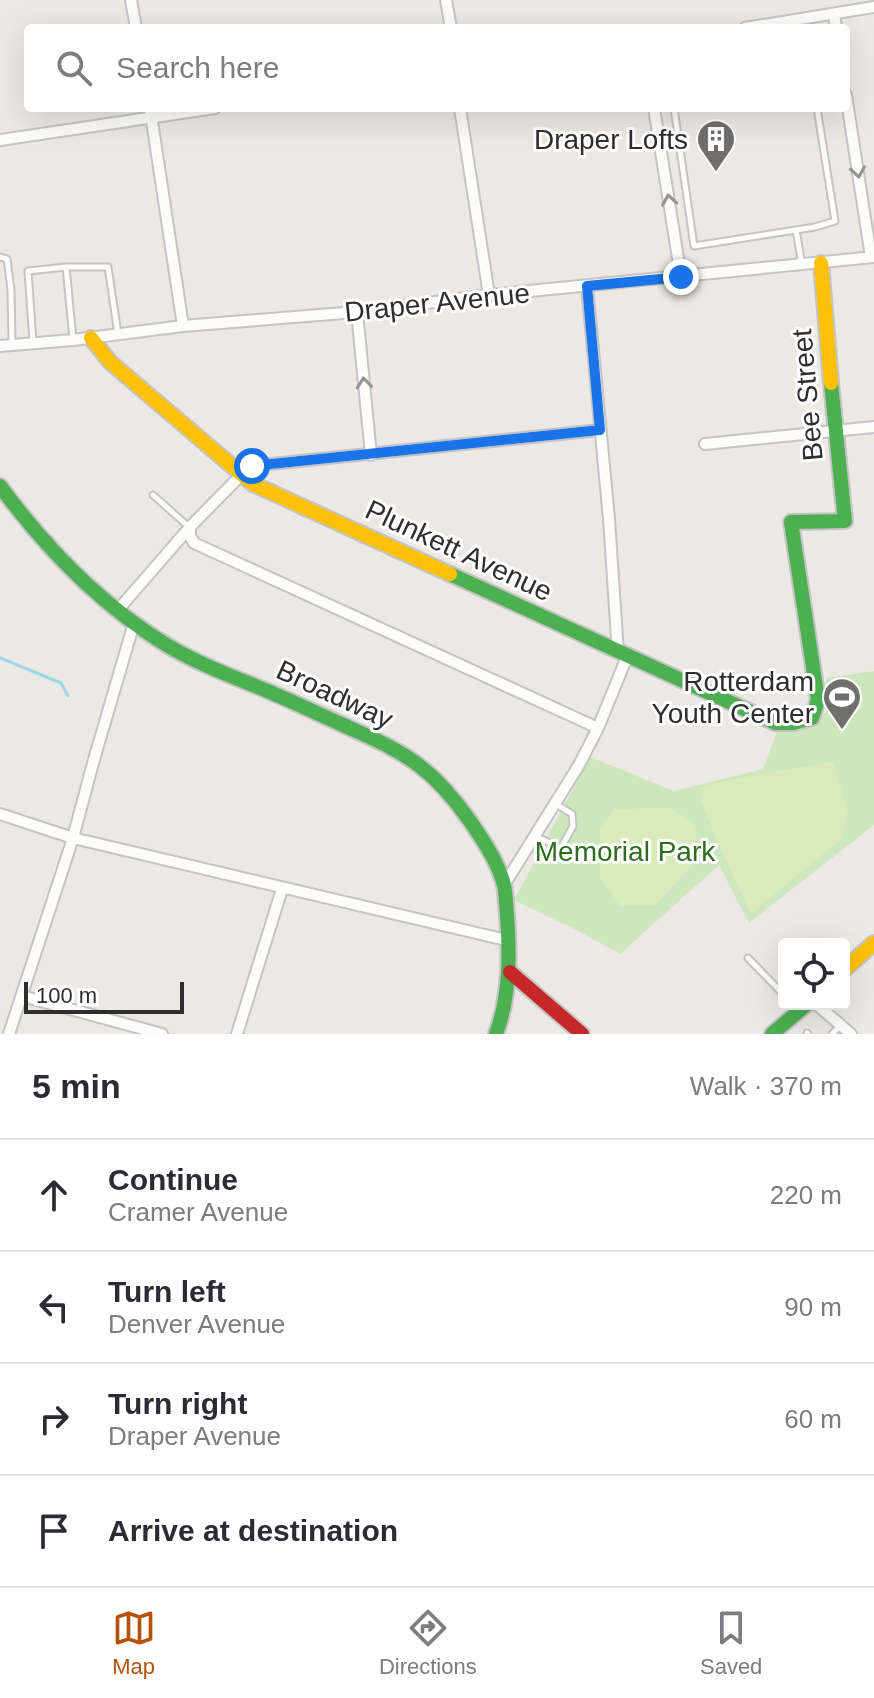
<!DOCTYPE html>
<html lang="en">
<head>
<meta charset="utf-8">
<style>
  :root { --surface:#fff; --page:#f7f7f7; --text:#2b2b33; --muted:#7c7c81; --line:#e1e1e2; --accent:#b45309 }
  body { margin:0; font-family:Helvetica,sans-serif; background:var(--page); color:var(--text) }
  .controls { position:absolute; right:24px; bottom:24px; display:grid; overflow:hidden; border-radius:8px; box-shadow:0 8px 32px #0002 }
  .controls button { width:72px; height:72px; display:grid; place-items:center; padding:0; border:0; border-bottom:2px solid var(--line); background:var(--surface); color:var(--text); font:40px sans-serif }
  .scale { position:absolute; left:24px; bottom:20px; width:160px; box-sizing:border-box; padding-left:8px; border:4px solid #2e2e2e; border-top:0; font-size:22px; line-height:28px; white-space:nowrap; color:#2e2e2e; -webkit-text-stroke:6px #fff; paint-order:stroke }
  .stop { position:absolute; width:24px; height:24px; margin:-18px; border:6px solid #1a73e8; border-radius:50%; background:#fff }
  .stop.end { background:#1a73e8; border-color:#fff; box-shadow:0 2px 8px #0008 }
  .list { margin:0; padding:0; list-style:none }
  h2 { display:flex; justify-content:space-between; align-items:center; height:104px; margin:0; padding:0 32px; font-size:34px }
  h2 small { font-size:26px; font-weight:400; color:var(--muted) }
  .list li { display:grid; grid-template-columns:52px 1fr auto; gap:24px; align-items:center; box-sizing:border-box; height:112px; padding:0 32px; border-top:2px solid var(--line) }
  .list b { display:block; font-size:30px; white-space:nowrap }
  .list p { margin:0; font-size:26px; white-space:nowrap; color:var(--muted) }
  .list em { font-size:26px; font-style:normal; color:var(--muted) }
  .icon { flex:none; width:44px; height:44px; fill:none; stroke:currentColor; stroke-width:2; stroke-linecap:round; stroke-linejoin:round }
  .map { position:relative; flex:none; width:874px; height:1034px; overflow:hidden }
  .search { position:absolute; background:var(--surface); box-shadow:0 8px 32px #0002; left:24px; right:24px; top:24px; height:88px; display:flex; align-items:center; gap:20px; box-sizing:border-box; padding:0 28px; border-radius:8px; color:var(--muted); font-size:30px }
  .sheet { height:552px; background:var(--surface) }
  nav { display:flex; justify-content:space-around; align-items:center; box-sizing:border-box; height:112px; border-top:2px solid var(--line); background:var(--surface); font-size:22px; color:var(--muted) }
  nav a { display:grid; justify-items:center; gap:4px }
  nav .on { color:var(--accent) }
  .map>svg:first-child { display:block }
  .green { fill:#cee6be }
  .pitch { fill:#d9eabb }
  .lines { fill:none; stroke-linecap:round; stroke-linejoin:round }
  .stream { stroke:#99d6ec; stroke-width:3 }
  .lane-casing { stroke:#c5c4c5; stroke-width:9 }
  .street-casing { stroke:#c5c4c5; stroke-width:14 }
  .fast-casing { stroke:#c5c4c5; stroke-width:18 }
  .slow-casing { stroke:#c5c4c5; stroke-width:18 }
  .jam-casing { stroke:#c5c4c5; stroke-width:18 }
  .lane { stroke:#fcfcfb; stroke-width:5 }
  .street { stroke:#fcfcfb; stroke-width:10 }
  .fast { stroke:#4caf50; stroke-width:14 }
  .slow { stroke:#ffc107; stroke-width:14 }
  .jam { stroke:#c62828; stroke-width:14 }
  .oneway { stroke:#959594 }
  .route { stroke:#1a73e8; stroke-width:10 }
  .labels { text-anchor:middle; stroke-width:6; stroke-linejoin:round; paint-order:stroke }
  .poi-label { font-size:28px; fill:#2e2e2e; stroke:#fff; text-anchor:end }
  .street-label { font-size:28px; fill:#2e2e2e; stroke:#fff }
  .park-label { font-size:28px; fill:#2c6e1b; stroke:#fff }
</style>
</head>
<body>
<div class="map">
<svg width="874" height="1034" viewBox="0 0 874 1034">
  <rect width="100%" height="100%" fill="#ece8e4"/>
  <path class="green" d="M874,671V825L749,923L719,865L620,954L582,933L514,900L590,757L674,791L763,769L777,732L816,724L826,711V678Z"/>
  <path class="pitch" d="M833,761L848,812L841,839L751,914L716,839L700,798L705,785Z
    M671,808L695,824L698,860L655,905L620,906L600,877V828L615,809Z"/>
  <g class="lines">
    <path class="stream" d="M0,658L61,683L68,696"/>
    <defs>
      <path id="lane" d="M674,108L694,246L815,227L835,221L817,108
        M796,230L802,265
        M0,257L7,259L11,290L12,344
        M73,339L66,267H108L118,334
        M33,342L28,271L66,267
        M153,495L189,527
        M535,836L561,848L573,826L572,814L555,803
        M748,958L784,995
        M807,1033L808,1034
        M832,1034L840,1026"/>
      <path id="street" d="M131,0L136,28
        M446,0L451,28
        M834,14L836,28
        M745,28L874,7
        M846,95L871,257
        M150,108L183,326
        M460,108L489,295
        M654,108L681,277
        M0,140L215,108
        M587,286L609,519L618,653
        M357,312L371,455
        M0,346L73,340L183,326L357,312L489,295L874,257
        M705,444L874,427
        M190,527V536L194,543L598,728
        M117,611L190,527L242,474L252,466L600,430
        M0,814L73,838L510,941
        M504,885L579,765L598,728L627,657
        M22,996L162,1034
        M816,1004L851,1034
        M9,1034L73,838L93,763L134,623
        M237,1034L282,889"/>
      <path id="fast" d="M0,486C45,547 100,604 165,644C193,661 223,673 253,685C283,697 312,711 341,724C369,737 397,748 421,767C440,782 456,801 470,821C483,840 498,862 504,885C506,894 506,905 507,915C510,956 510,995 496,1034
        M450,574L775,723H793L812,718L818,700L791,522L845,521L831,383
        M772,1034L807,1004"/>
      <path id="slow" d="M821,263L831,383
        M91,338L110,362L253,484L450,574
        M844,970L874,943"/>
      <path id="jam" d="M510,972L582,1034"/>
    </defs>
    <use href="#lane" class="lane-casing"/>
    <use href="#street" class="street-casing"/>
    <use href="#fast" class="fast-casing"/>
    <use href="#slow" class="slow-casing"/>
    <use href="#jam" class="jam-casing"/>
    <use href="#lane" class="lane"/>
    <use href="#street" class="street"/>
    <use href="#fast" class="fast"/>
    <use href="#slow" class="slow"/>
    <use href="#jam" class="jam"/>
  </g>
  <defs><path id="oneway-chevron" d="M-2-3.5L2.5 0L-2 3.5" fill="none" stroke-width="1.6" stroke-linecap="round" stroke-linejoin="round" transform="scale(2)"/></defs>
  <g class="oneway">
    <use href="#oneway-chevron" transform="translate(858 172) rotate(81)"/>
    <use href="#oneway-chevron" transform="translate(669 200) rotate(-99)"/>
    <use href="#oneway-chevron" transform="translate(364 383) rotate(-96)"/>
  </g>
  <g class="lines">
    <path class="route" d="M252,466L600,430L587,286L681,277"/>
  </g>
  <defs>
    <symbol id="building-pin" viewBox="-11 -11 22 30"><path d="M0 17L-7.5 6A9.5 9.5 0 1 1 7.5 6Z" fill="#706f6e" stroke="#fff"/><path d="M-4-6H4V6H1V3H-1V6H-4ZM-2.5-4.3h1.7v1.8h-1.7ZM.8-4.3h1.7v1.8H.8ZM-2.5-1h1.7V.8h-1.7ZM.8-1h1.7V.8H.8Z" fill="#fff"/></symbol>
    <symbol id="stadium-pin" viewBox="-11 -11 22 30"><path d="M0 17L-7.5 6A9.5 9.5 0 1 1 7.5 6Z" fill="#706f6e" stroke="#fff"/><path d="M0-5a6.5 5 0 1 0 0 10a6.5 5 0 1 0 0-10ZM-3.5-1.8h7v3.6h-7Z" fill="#fff"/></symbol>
  </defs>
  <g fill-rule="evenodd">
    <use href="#building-pin" x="694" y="117" width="44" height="60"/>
    <use href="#stadium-pin" x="820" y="675" width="44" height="60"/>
  </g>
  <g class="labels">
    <g class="poi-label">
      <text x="688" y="149">Draper Lofts</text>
      <text x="814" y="691">Rotterdam<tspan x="814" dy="32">Youth Center</tspan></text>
    </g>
    <g class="street-label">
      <text transform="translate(437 302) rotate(-6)" y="10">Draper Avenue</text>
      <text transform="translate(807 395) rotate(-95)" y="10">Bee Street</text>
      <text transform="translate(459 550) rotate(25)" y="10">Plunkett Avenue</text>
      <text transform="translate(335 694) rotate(25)" y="10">Broadway</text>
    </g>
    <g class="park-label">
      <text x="625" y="861">Memorial Park</text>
    </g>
  </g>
</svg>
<div class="controls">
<button><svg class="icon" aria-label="locate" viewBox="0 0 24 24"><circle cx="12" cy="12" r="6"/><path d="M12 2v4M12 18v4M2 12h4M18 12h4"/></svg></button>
</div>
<div class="scale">100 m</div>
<div class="stop" style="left:252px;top:466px"></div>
<div class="stop end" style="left:681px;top:277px"></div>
<div class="search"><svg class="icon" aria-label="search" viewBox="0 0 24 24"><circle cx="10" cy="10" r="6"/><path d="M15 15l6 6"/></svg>Search here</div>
</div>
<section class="sheet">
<h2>5 min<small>Walk · 370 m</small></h2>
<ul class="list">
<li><svg class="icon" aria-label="ahead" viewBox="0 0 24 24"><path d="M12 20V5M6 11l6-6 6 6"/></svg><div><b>Continue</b><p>Cramer Avenue</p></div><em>220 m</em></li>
<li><svg class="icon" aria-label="left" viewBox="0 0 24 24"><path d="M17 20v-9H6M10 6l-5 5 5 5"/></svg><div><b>Turn left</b><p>Denver Avenue</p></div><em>90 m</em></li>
<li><svg class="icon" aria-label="right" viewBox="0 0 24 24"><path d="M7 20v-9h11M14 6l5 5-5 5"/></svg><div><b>Turn right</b><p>Draper Avenue</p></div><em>60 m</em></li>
<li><svg class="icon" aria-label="arrive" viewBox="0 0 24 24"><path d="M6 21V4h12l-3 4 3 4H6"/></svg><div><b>Arrive at destination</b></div></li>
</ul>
</section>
<nav>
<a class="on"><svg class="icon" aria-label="map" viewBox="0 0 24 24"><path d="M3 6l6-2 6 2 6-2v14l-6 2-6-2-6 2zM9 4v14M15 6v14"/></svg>Map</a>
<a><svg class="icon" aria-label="directions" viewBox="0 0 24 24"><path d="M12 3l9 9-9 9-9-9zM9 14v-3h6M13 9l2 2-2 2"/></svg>Directions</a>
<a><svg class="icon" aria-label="saved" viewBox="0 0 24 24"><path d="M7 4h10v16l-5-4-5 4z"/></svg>Saved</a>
</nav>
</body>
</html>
